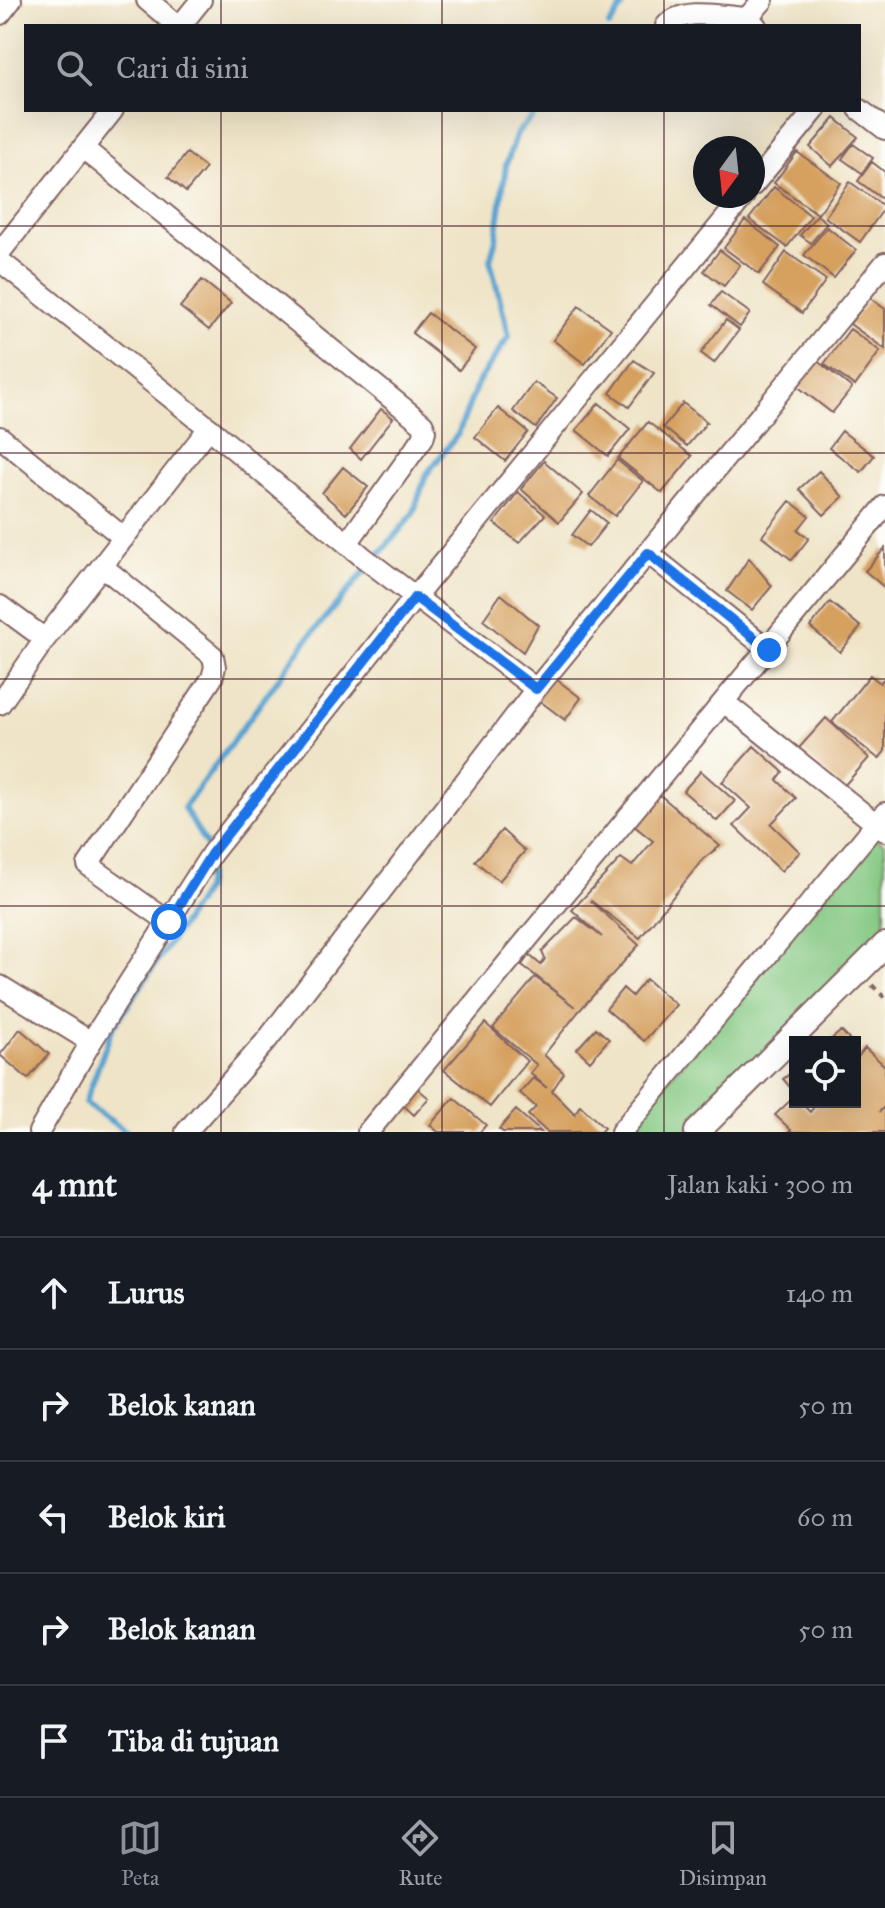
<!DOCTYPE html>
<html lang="id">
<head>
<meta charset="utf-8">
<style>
  :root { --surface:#171b24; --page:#242831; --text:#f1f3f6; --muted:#9ea1a6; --line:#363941; --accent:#8c9099 }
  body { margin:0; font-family:"IM FELL Great Primer",serif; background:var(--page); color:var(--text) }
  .controls { position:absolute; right:24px; bottom:24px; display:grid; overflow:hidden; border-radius:0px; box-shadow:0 8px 32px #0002 }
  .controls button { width:72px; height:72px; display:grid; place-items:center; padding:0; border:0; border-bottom:2px solid var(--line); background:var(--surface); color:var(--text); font:40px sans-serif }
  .compass { position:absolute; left:693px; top:136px; width:72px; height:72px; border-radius:50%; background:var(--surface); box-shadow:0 8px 32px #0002; rotate:195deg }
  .stop { position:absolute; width:24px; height:24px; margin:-18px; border:6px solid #1a73e8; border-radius:50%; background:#fff }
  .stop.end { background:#1a73e8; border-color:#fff; box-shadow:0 2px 8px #0008 }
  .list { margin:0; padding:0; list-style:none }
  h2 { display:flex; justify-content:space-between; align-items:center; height:104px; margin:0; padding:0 32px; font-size:34px }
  h2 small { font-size:26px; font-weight:400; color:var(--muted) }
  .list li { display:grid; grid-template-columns:52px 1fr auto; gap:24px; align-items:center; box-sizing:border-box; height:112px; padding:0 32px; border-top:2px solid var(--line) }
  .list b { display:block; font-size:30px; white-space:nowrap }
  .list em { font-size:26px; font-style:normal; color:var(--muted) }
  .icon { flex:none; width:44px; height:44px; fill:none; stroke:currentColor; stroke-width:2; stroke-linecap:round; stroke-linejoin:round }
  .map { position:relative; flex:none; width:885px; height:1132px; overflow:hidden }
  .search { position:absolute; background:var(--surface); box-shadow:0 8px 32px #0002; left:24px; right:24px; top:24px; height:88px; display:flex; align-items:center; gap:20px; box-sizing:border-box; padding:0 28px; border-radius:0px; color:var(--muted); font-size:30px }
  .sheet { height:664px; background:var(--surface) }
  nav { display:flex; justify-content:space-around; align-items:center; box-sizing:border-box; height:112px; border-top:2px solid var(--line); background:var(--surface); font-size:22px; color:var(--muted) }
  nav a { display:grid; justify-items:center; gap:4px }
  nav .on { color:var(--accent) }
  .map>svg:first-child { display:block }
  .green { fill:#84c882; stroke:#677456; stroke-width:2 }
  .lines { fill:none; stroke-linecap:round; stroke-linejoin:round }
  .stream { stroke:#59a3d0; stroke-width:6 }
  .building { fill:#d6a05e }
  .minor-casing { stroke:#846462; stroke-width:24 }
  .major-casing { stroke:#846462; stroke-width:28 }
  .path { stroke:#846462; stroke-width:4; stroke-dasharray:6 6; stroke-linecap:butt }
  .minor { stroke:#fff; stroke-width:20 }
  .major { stroke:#fff; stroke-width:24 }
  .route { stroke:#1a73e8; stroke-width:10 }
  .grid { fill:none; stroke:#4a1f2b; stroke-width:2; stroke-opacity:0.55 }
</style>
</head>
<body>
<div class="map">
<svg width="885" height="1132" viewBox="0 0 885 1132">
  <rect width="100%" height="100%" fill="#fdfcf7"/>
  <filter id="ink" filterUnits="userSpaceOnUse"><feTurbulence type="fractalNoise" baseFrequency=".0125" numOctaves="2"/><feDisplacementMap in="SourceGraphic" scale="16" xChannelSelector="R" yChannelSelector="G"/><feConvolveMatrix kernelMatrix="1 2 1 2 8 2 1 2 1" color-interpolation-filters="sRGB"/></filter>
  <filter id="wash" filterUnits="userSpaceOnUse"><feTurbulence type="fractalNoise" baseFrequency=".006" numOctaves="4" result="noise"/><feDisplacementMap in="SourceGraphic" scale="32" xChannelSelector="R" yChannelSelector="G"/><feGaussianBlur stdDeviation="1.8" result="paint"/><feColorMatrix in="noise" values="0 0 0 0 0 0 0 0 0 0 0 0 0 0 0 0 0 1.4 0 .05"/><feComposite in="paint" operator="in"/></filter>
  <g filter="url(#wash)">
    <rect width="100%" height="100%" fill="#efe4c7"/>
    <path class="green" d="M874,837L885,844V937L756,1058L684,1132H624Z"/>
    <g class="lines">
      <path class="stream" d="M609,26L627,0
        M210,851L184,808L309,637L413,514L426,475L458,434L478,382L509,336L490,260L496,239L506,165L517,133L539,110
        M127,1132L85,1103L112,1029L205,890L208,873"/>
    </g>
    <g id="blocks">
      <path class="building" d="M835,118L858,137L832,166L810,147Z
        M853,144L873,158L862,173L842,159Z
        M797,152L841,183L818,214L774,183Z
        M187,153L206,168L186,192L168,177Z
        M872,162L885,172V201L858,181Z
        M850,182L885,207L860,242L825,217Z
        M774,187L811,216L787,247L749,219Z
        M817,215L827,223L811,243L800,235Z
        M745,220L780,247L759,274L724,248Z
        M827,227L856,250L834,278L804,255Z
        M720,250L740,265L724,286L704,271Z
        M786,252L826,280L802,313L763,285Z
        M202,280L231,303L209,330L180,307Z
        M721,292L750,313L740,327L711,305Z
        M870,298L885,309V349L850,324Z
        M579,306L611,329L585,364L553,340Z
        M428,313L475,349L459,370L412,333Z
        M726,320L739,330L714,363L701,353Z
        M850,329L880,351L855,386L824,364Z
        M634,360L654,373L629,407L610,393Z
        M816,360L852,388L832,413L796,385Z
        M534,382L557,398L536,428L513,411Z
        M599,403L630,429L608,456L576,430Z
        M683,403L707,422L687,446L663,427Z
        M498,408L528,432L505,461L475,437Z
        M381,409L393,418L361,459L350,449Z
        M648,422L692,456L662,493L618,458Z
        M842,431L874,456L861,472L829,448Z
        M617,460L643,481L615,516L589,496Z
        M544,461L583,494L559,522L521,489Z
        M343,467L368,487L346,514L322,493Z
        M819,471L843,497L824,515L799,489Z
        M518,492L545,515L519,543L494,523Z
        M790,501L809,516L798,530L809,538L792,560L762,536Z
        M591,510L607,523L588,547L572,535Z
        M885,548V588L865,571Z
        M749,558L772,586L752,610L727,591Z
        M501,594L538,625L523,652L483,620Z
        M830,602L861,627L840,652L810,627Z
        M870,675L880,683L885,677V751L879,759L832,722Z
        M552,676L581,698L565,720L536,698Z
        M826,718L869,758L842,788L799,748Z
        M754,746L783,772L777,780L796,798L771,824L800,852L781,871L734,826L751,808L722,782Z
        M701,771L735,801L717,821L683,791Z
        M654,790L720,846L703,859L640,938L590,900L639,945L579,1011L544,1055L564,1073L552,1091L575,1114L580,1105L604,1128L600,1132H547L528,1115L536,1107L520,1093L533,1078L547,1088L530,1073L537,1065L493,1028L535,977L575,1007L522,965L529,955L541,965L545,959L542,952L576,917L602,937L572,910L621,858L632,866L653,841L628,821Z
        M502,830L525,851L499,881L475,861Z
        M646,979L676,1005L644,1041L606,1009L623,988L632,996Z
        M485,1023L527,1061L490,1107L444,1070Z
        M596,1028L609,1039L590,1061L577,1049Z
        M20,1029L49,1054L28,1079L0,1055Z
        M841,1031L852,1042H828Z
        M865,1048L885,1066V1106L879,1112L885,1107V1132H789L791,1130L775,1115L795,1096V1102H800L810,1112L818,1102H855V1061Z
        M795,1070V1093L783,1079Z
        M413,1085L429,1098L414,1115L399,1101Z
        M454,1098L486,1125L480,1132H438L430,1125Z
        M516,1110L541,1132H503L499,1129Z"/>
    </g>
  </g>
  <g filter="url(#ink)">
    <use href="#blocks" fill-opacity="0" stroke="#846462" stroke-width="2"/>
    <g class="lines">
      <defs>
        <path id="minor" d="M147,0L178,26
          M0,14L11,0
          M180,26L201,0
          M666,26C684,6 723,17 747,18
          M756,26L747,18L763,0
          M859,109L885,129
          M83,148L423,424L425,431L423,438L348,542
          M753,185L815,110
          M0,252L113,110
          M0,261L209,428L363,557L536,689
          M0,437L124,538
          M648,553L769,650
          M102,566L213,656L215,667L212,678L88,865L169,922
          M0,606L45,639
          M724,702L885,831
          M0,704L45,639L209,428
          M0,986L91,1042
          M39,1132L91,1042L212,853L415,597L744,196
          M186,1132L267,1040L536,689L885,263
          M368,1132L885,506
          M621,1132L885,813"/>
        <path id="major" d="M697,1132L885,945"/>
      </defs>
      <use href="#minor" class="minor-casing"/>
      <use href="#major" class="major-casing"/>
      <path class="path" d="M872,985L885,998"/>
      <use href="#minor" class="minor"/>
      <use href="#major" class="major"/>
    </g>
  </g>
  <g class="lines" filter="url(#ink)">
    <path class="route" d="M169,922L212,853L415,597L536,689L648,553L769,650"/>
  </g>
  <path class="grid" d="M221,0V26M442,0V26M664,0V26M221,110V1132M442,110V1132M664,110V1132M0,226H885M0,453H885M0,679H885M0,906H885"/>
</svg>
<div class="controls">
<button><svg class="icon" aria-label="locate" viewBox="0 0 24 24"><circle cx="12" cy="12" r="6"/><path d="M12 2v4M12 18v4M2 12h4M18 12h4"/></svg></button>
</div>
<svg class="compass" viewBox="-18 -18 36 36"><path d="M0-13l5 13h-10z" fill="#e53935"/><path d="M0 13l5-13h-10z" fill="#9ea1a6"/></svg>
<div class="stop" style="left:169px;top:922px"></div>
<div class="stop end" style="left:769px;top:650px"></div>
<div class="search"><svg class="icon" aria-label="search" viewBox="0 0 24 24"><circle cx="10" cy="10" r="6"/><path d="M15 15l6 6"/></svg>Cari di sini</div>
</div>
<section class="sheet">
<h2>4 mnt<small>Jalan kaki · 300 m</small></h2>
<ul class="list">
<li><svg class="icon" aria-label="ahead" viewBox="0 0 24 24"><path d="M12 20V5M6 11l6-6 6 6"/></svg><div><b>Lurus</b></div><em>140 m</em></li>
<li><svg class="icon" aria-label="right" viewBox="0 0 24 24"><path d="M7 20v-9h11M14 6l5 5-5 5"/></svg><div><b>Belok kanan</b></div><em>50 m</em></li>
<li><svg class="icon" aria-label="left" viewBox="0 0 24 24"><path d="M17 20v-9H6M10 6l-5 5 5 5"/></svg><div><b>Belok kiri</b></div><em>60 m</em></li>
<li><svg class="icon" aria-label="right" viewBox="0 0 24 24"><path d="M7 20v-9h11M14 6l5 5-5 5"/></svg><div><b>Belok kanan</b></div><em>50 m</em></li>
<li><svg class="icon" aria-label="arrive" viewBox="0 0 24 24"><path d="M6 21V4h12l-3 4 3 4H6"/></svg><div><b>Tiba di tujuan</b></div></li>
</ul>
</section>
<nav>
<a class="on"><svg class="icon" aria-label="map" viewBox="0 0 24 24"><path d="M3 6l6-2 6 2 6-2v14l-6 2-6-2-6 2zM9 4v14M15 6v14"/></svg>Peta</a>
<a><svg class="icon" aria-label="directions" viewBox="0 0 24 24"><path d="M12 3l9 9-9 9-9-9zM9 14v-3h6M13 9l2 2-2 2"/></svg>Rute</a>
<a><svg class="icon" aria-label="saved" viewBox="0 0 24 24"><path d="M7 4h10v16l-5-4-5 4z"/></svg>Disimpan</a>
</nav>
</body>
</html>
